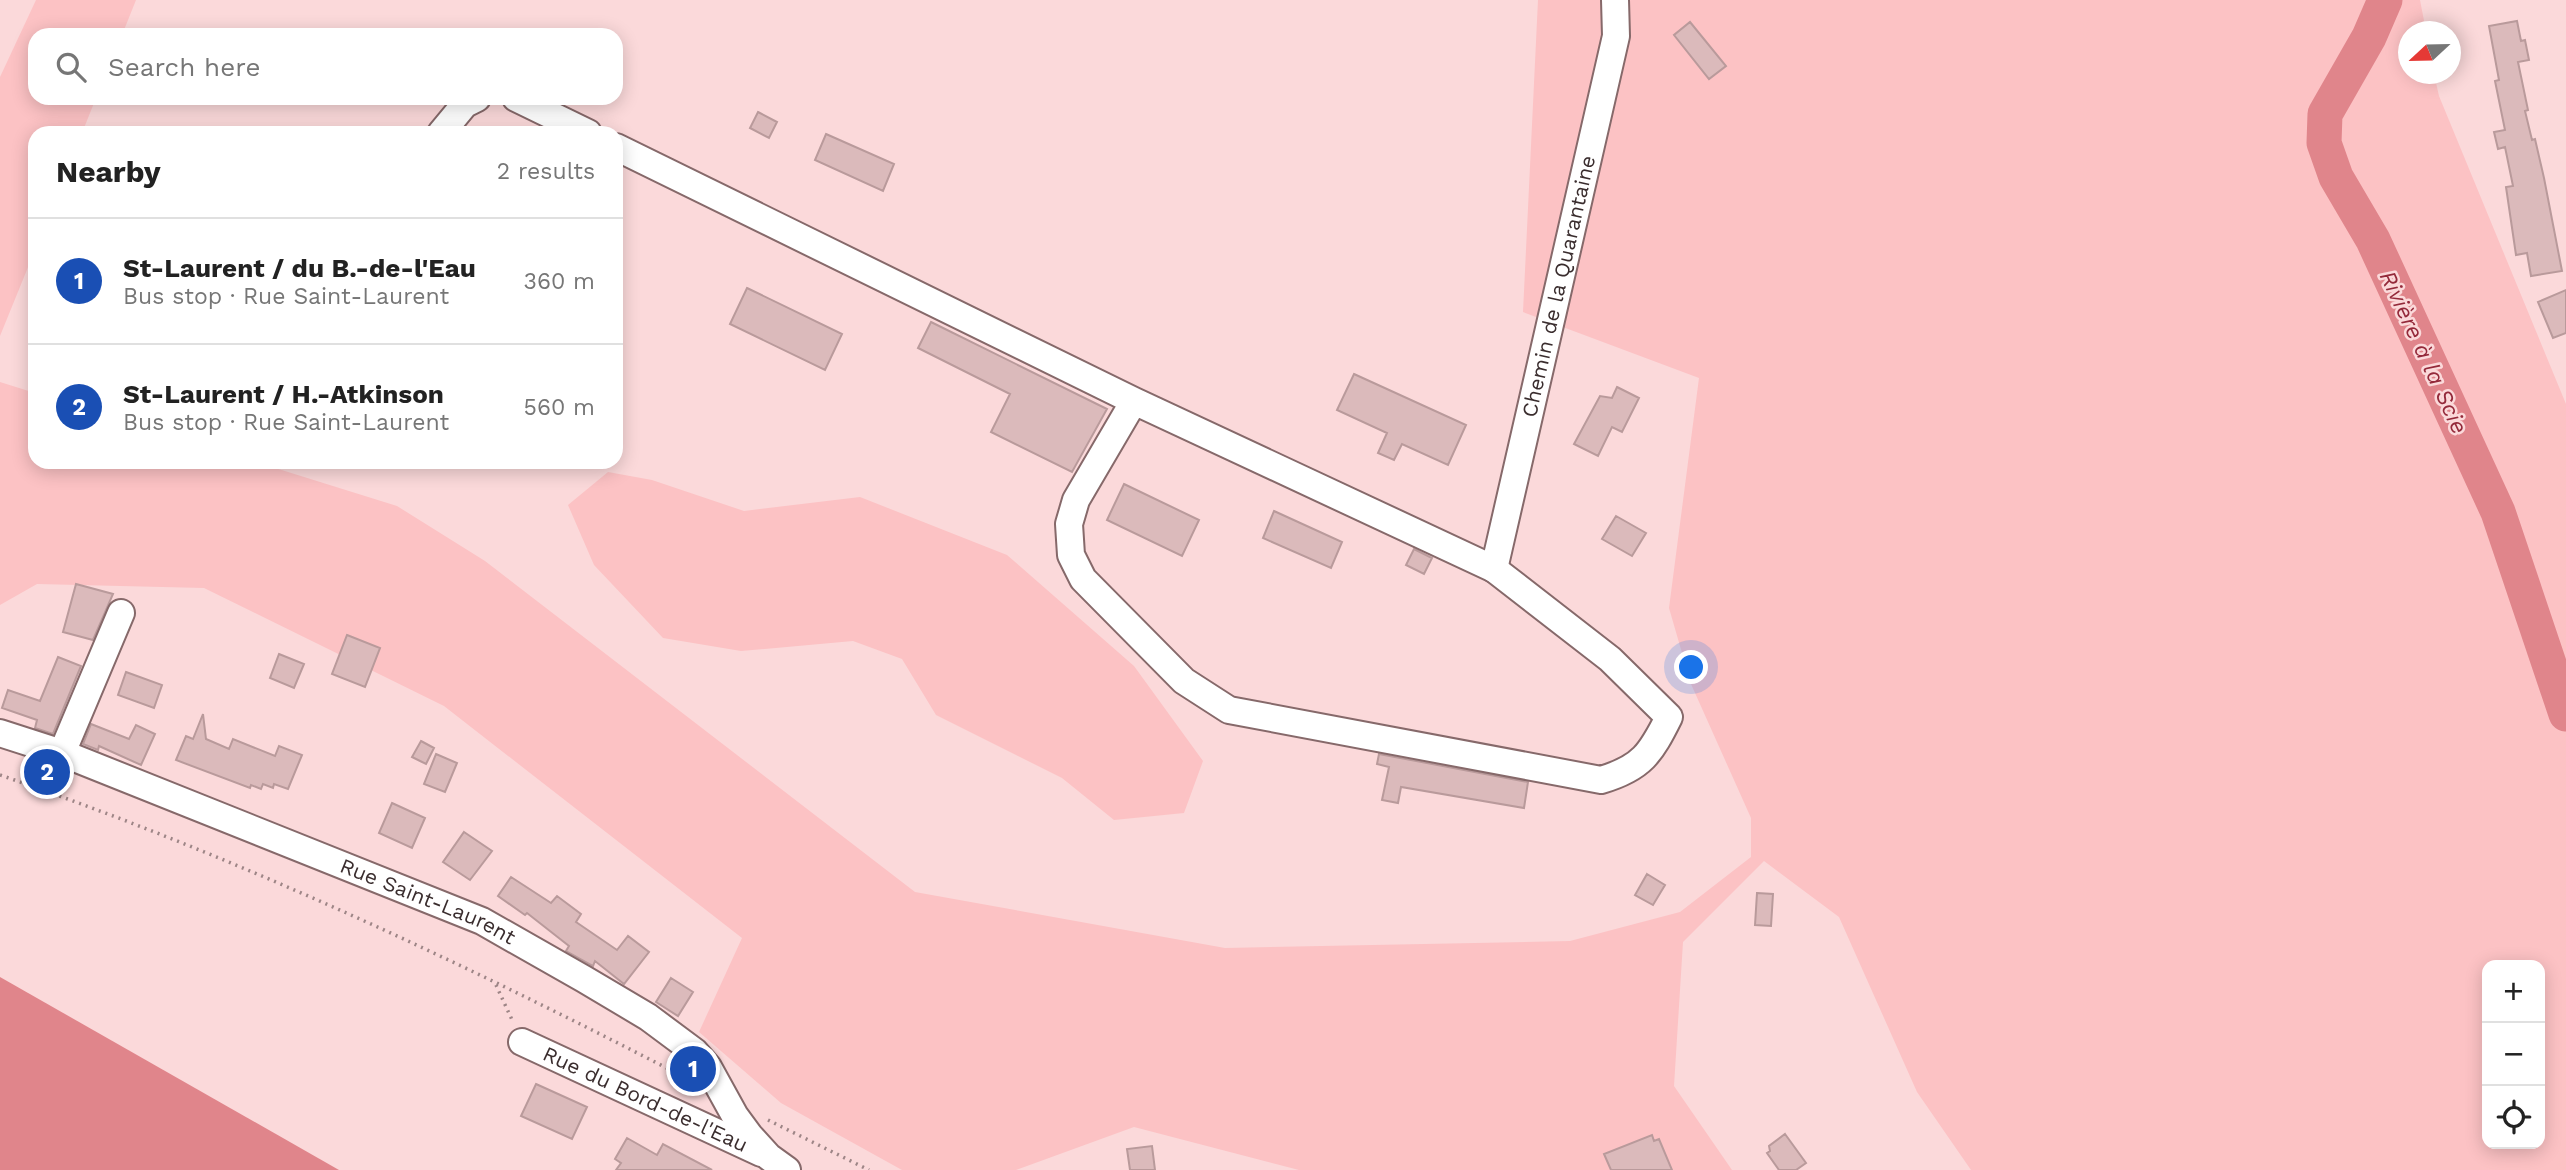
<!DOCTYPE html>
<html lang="en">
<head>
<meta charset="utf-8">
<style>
  :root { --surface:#fff; --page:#f6f6f6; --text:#222; --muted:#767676; --line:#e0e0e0; --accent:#2563eb }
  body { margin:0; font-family:"Work Sans",sans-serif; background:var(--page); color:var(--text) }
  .controls { position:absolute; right:21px; bottom:21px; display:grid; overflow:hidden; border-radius:14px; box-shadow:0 4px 18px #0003 }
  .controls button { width:63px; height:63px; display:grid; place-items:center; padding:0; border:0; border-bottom:2px solid var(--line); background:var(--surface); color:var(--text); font:35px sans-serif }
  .compass { position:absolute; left:2398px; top:21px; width:63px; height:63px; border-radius:50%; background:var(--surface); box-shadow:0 4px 18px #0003; rotate:248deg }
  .you { position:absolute; left:1692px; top:668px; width:24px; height:24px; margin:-18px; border:5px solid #fff; border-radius:50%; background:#1a73e8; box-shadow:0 0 0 10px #1a73e833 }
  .badge { display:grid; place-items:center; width:46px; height:46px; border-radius:50%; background:var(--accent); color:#fff; font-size:23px; font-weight:700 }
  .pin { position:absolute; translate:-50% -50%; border:4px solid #fff; box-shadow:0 2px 7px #0006 }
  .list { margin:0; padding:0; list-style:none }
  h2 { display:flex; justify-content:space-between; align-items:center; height:91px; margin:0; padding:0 28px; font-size:30px }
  h2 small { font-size:23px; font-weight:400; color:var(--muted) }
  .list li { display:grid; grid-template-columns:46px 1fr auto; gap:21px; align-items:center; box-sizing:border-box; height:126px; padding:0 28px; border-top:2px solid var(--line) }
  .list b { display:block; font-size:26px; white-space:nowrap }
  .list p { margin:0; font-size:23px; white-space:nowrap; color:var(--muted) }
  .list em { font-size:23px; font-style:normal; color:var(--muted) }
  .icon { flex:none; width:38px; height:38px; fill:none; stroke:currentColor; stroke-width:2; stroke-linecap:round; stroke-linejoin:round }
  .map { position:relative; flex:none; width:2566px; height:1170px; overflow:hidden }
  .search { position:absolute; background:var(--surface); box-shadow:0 4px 18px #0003; left:28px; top:28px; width:595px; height:77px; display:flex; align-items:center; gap:18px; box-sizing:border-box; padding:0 24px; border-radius:21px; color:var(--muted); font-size:26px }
  .panel { position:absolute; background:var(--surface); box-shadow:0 4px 18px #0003; left:28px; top:126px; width:595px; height:343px; border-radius:21px }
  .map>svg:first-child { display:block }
  .green { fill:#fcc2c4; fill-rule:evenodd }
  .water { fill:#e0858b }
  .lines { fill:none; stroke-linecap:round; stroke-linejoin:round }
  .river { stroke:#e0858b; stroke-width:35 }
  .building { fill:#dbbabb; stroke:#b99a9b; stroke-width:2 }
  .minor-casing { stroke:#86696a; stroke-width:30 }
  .path { stroke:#9d8586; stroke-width:3.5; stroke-dasharray:2 5; stroke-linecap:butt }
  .minor { stroke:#fff; stroke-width:26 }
  .labels { text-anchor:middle; stroke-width:5; stroke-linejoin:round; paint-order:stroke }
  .street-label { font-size:21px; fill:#3a2d2e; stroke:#fbd9da }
  .water-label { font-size:23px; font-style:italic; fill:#94293a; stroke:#fbd9da }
</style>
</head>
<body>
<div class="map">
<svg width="2566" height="1170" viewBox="0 0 2566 1170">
  <rect width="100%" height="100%" fill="#fbd9da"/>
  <path class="green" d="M36,0H136L122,35H35V98H96L82,133H35V250L0,336V77Z
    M1538,0H2420L2426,31L2408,32V74H2434L2439,96L2566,404V1170H1971L1917,1092L1839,917L1764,861L1683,942L1674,1086L1732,1170H1299L1134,1127L1016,1170H902L781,1103L699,1032L742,938L444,706L204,588L37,584L0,605V382L35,393V462H256L397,506L485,561L915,892L1225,948L1570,941L1680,912L1751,857V818L1691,684L1669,608L1699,378L1523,312ZM2487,965H2540V1144H2487Z
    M608,472L652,480L744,511L860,497L1007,555L1134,666L1203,761L1184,813L1114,820L1062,778L936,715L902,659L853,641L741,651L663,638L594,565L568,505Z"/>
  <path class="water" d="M0,977L339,1170H0Z"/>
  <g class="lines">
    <path class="river" d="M2385,0L2369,37L2325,114L2324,143L2336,177L2373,240L2498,512L2566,714"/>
  </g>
  <path class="building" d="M2517,21L2521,41L2525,40L2529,60L2518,62L2528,110L2525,111L2532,140L2535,139L2544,178L2562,271L2531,276L2527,253L2516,255L2506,187L2513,186L2505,147L2498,149L2494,132L2505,130L2495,81L2499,80L2489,26Z
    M1690,22L1726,66L1709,79L1674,35Z
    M758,112L777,122L769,138L750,128Z
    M826,134L894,164L883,191L815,160Z
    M747,288L842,334L825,370L730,324Z
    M2566,290V333L2553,338L2538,302Z
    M931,322L1107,409L1072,472L991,432L1010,394L918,348Z
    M1354,374L1466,425L1448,465L1402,444L1394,460L1378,453L1387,433L1337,410Z
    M1617,387L1639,398L1622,432L1612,427L1598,456L1574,444L1600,396L1612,398Z
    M1124,484L1199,520L1182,556L1107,520Z
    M1274,511L1342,542L1331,568L1263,538Z
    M1616,516L1646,533L1632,556L1602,539Z
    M1414,549L1432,558L1424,574L1406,565Z
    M76,584L113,594L93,640L63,632Z
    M347,635L380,648L365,687L332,674Z
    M279,654L304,664L294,688L270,678Z
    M58,657L81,666L53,734L35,728L37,720L2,708L8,690L40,701Z
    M126,672L162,685L154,708L118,695Z
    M203,714L206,739L229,749L233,739L275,756L279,746L302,755L288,789L274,784L273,788L263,784L261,789L251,785L250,788L176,760L186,736L193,739Z
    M91,724L129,739L136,725L155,734L141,765L99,746L98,750L83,744Z
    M421,741L434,748L426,764L412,757Z
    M436,754L457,763L445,792L424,784Z
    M1379,754L1528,782L1524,808L1401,787L1398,803L1382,800L1389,767L1377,764Z
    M392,803L425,818L412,848L379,833Z
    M464,832L492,851L470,880L443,862Z
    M1647,874L1665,885L1653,905L1635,895Z
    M511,877L551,903L557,896L581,914L576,922L617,950L628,936L649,952L624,984L595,961L593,966L566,951L569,946L527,913L525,915L498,896Z
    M1757,893L1773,894L1771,926L1755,925Z
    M671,978L693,992L678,1016L656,1002Z
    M536,1084L587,1107L572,1139L521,1116Z
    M1785,1134L1806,1163L1796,1170H1779L1767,1153L1770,1151L1769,1146Z
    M1652,1135L1654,1141L1659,1139L1672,1170H1611L1604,1154Z
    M627,1138L657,1155L663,1144L712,1170H616L621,1163L615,1159Z
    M1152,1146L1155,1170H1130L1127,1149Z"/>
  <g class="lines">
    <defs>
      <g id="minor">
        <path d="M516,98L588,133"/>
        <path d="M441,133L465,104L477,98"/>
        <path d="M616,147L1134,401L1494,569L1610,659L1669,717C1651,753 1642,768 1601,780L1229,710L1184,681L1083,579L1071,555L1069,524L1076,500L1134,401"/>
        <path id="s1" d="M1494,569L1616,36L1615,0"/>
        <path id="s2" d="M0,733L62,753L482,921L584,979L648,1017L695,1052L708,1067L735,1116L749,1135L769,1157L787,1170"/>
        <path d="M62,753L121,613"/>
        <path id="s3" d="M522,1042L761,1153"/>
      </g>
    </defs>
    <use href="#minor" class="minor-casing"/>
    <path class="path" d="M0,775C236,856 464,963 686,1078
      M496,985L513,1022
      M768,1120L869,1170"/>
    <use href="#minor" class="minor"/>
  </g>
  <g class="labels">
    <g class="street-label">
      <text dy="7" stroke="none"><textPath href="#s1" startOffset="290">Chemin de la Quarantaine</textPath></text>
      <text dy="7" stroke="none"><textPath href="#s2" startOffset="460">Rue Saint-Laurent</textPath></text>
      <text dy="7" stroke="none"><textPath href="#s3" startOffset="136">Rue du Bord-de-l'Eau</textPath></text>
    </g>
    <g class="water-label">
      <text transform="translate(2424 352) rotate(65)" y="8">Rivière à la Scie</text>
    </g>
  </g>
</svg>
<div class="controls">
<button>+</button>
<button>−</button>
<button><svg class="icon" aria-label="locate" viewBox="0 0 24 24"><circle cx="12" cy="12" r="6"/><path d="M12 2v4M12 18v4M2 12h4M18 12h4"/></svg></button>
</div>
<svg class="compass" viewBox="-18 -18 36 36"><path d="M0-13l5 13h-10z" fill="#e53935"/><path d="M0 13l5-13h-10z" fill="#767676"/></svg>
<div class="you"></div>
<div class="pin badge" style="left:693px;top:1069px;background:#1a4fb4">1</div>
<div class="pin badge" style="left:47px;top:772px;background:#1a4fb4">2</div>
<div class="search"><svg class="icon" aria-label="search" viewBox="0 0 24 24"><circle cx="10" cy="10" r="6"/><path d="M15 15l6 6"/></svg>Search here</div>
<section class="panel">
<h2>Nearby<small>2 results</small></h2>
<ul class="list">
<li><span class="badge" style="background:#1a4fb4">1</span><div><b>St-Laurent / du B.-de-l'Eau</b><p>Bus stop · Rue Saint-Laurent</p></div><em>360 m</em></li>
<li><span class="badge" style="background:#1a4fb4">2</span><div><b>St-Laurent / H.-Atkinson</b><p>Bus stop · Rue Saint-Laurent</p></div><em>560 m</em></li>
</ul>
</section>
</div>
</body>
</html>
